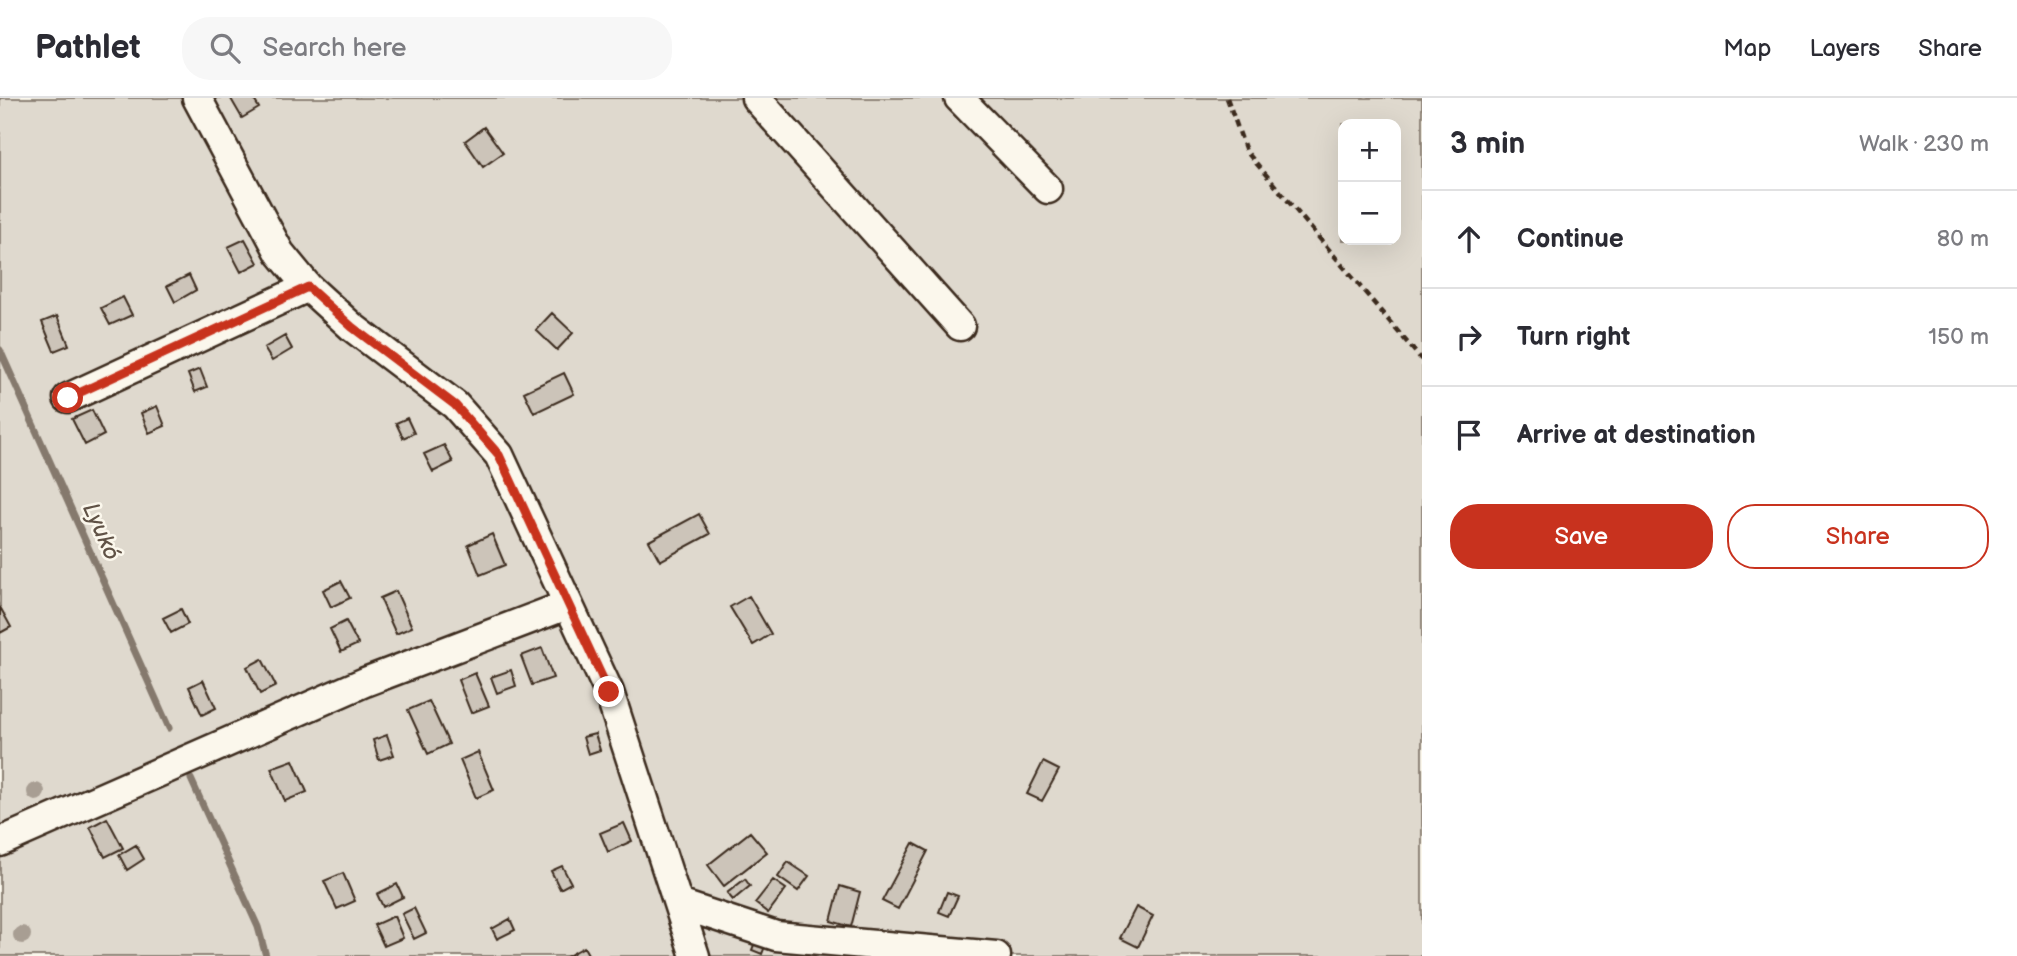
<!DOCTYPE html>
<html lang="en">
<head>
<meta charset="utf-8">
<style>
  :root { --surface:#fff; --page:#f7f7f7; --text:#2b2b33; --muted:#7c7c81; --line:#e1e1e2; --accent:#c8321e }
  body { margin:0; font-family:"Balsamiq Sans",sans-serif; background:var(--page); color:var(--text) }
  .controls { position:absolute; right:21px; top:21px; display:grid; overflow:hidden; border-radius:14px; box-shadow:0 7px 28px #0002 }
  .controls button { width:63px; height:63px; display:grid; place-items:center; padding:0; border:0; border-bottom:2px solid var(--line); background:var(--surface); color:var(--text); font:35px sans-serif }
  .stop { position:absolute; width:21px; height:21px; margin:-16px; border:5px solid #c8321e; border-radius:50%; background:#fff }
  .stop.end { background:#c8321e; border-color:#fff; box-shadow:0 2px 7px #0008 }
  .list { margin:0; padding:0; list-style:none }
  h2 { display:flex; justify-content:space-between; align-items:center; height:91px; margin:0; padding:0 28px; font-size:30px }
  h2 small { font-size:23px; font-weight:400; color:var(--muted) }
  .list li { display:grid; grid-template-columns:46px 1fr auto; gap:21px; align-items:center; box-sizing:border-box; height:98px; padding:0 28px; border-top:2px solid var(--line) }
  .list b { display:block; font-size:26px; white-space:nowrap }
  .list em { font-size:23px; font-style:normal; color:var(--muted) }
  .actions { display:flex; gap:14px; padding:21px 28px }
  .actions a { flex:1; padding:16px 0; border:2px solid var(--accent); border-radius:28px; text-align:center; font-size:24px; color:var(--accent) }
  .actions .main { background:var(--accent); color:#fff }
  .icon { flex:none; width:38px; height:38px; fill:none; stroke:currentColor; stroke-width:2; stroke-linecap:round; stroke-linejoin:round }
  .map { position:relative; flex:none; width:1422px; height:858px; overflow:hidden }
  header { display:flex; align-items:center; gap:42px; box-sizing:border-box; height:98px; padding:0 35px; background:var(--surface); border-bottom:2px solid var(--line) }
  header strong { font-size:33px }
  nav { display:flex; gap:38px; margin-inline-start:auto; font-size:24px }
  .search { width:490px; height:63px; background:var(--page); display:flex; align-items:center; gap:18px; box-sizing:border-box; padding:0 24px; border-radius:28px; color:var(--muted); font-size:26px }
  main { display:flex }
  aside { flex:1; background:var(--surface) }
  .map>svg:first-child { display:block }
  .green { fill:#dfd9ce; stroke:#8d8276; stroke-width:2; fill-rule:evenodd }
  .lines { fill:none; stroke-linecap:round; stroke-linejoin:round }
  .stream { stroke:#85796d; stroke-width:7 }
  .building { fill:#ccc4b9; stroke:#3b2a1e; stroke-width:2 }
  .minor-casing { stroke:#3b2a1e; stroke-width:33 }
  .path { stroke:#3b2a1e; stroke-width:4.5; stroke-dasharray:7 5; stroke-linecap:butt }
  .minor { stroke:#fbf7ec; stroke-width:28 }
  .tree { fill:#a89e93 }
  .route { stroke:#c8321e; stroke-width:9 }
  .labels { text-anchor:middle; stroke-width:5; stroke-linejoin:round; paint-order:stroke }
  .water-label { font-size:23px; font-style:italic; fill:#605246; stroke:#fbf7ec }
</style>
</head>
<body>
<header>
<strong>Pathlet</strong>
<div class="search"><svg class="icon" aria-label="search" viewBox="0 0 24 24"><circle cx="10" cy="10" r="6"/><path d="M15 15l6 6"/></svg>Search here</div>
<nav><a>Map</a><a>Layers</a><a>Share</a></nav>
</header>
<main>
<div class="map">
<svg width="1422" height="858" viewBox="0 0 1422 858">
  <rect width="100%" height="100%" fill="#fbf7ec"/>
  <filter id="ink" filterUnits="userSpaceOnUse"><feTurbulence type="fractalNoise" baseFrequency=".0143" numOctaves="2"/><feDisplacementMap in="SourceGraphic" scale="14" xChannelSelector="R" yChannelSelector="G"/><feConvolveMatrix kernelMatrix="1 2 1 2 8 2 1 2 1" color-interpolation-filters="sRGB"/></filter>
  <g filter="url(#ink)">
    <path class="green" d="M0,0H1422V858H0ZM1343,26H1396V142H1343Z"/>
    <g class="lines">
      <path class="stream" d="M0,252L169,630
        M191,681L258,829L266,858"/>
    </g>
    <path class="building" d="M233,0H253L259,10L242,20L231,1Z
      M484,29L503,55L483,69L465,43Z
      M245,141L258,165L241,174L228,149Z
      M189,177L196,192L175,204L167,188Z
      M123,199L132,217L110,227L101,210Z
      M552,215L573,235L557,252L536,232Z
      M57,218L69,247L54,253L42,224Z
      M285,238L292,251L272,263L264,250Z
      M200,271L207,289L195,294L188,276Z
      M564,275L574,296L534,315L524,294Z
      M157,308L165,328L149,335L141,315Z
      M92,312L104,337L85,347L72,321Z
      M407,320L414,335L403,340L396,325Z
      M444,347L453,364L433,374L424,356Z
      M699,416L710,436L660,463L649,443Z
      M492,436L505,467L480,477L468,447Z
      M341,483L350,500L331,509L323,492Z
      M396,493L412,529L396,536L380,500Z
      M749,498L771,536L753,547L730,509Z
      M0,509L11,529L0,535Z
      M181,511L188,526L171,535L163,520Z
      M346,523L358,546L341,554L330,531Z
      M542,550L553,580L532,587L521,558Z
      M262,561L276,588L260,596L247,569Z
      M511,572L516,588L497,595L491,579Z
      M475,575L489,608L471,615L458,582Z
      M203,582L216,610L202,617L189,589Z
      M429,603L449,646L428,656L408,612Z
      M595,636L600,652L588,656L583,639Z
      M387,637L394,657L379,662L373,642Z
      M478,654L494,692L476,700L460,662Z
      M293,662L307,694L285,703L271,670Z
      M1043,664L1059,672L1042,703L1027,696Z
      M107,720L123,750L105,759L90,729Z
      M624,725L632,743L608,754L600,735Z
      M750,734L767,754L724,788L708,767Z
      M913,745L928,753L898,811L882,803Z
      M136,747L144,761L127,772L119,757Z
      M788,764L809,778L798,793L778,779Z
      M562,768L571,785L560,791L551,773Z
      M343,775L355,803L337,811L324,783Z
      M745,781L750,788L733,802L727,795Z
      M773,782L786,791L768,815L755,805Z
      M397,786L403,799L383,809L377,796Z
      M840,788L860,794L851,829L831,823Z
      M947,794L958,798L949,818L939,814Z
      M1136,809L1153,818L1138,849L1120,840Z
      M414,810L426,835L414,841L402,816Z
      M394,818L403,840L384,848L374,827Z
      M510,821L515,832L497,841L492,831Z
      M759,834L769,838L762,856L752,852Z
      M584,849L589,858H568Z"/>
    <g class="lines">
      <defs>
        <path id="minor" d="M197,0L280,155L308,189L352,229L455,307L499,357L609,594L695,858
          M756,0L960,228
          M959,0L1048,91
          M68,300L308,189
          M0,744L365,584L567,507
          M679,806L776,838L996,858"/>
      </defs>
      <use href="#minor" class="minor-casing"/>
      <path class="path" d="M1227,0L1246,53L1422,262"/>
      <use href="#minor" class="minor"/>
    </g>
    <g class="tree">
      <circle cx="36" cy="694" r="9"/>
      <circle cx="22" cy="837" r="9"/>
    </g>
  </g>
  <g class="lines" filter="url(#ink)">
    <path class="route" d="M68,300L308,189L352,229L455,307L499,357L609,594"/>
  </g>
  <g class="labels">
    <g class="water-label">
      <text transform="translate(102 433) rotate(66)" y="8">Lyukó</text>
    </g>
  </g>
</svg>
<div class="controls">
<button>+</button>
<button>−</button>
</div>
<div class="stop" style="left:68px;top:300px"></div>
<div class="stop end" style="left:609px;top:594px"></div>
</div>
<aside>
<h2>3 min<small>Walk · 230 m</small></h2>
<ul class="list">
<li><svg class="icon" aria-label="ahead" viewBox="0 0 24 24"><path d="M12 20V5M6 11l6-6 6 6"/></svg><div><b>Continue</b></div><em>80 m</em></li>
<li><svg class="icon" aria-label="right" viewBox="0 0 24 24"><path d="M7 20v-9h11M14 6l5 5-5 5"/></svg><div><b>Turn right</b></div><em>150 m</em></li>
<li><svg class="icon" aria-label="arrive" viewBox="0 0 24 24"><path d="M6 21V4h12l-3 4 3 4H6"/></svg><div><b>Arrive at destination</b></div></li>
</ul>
<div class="actions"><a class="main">Save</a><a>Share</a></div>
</aside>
</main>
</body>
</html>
